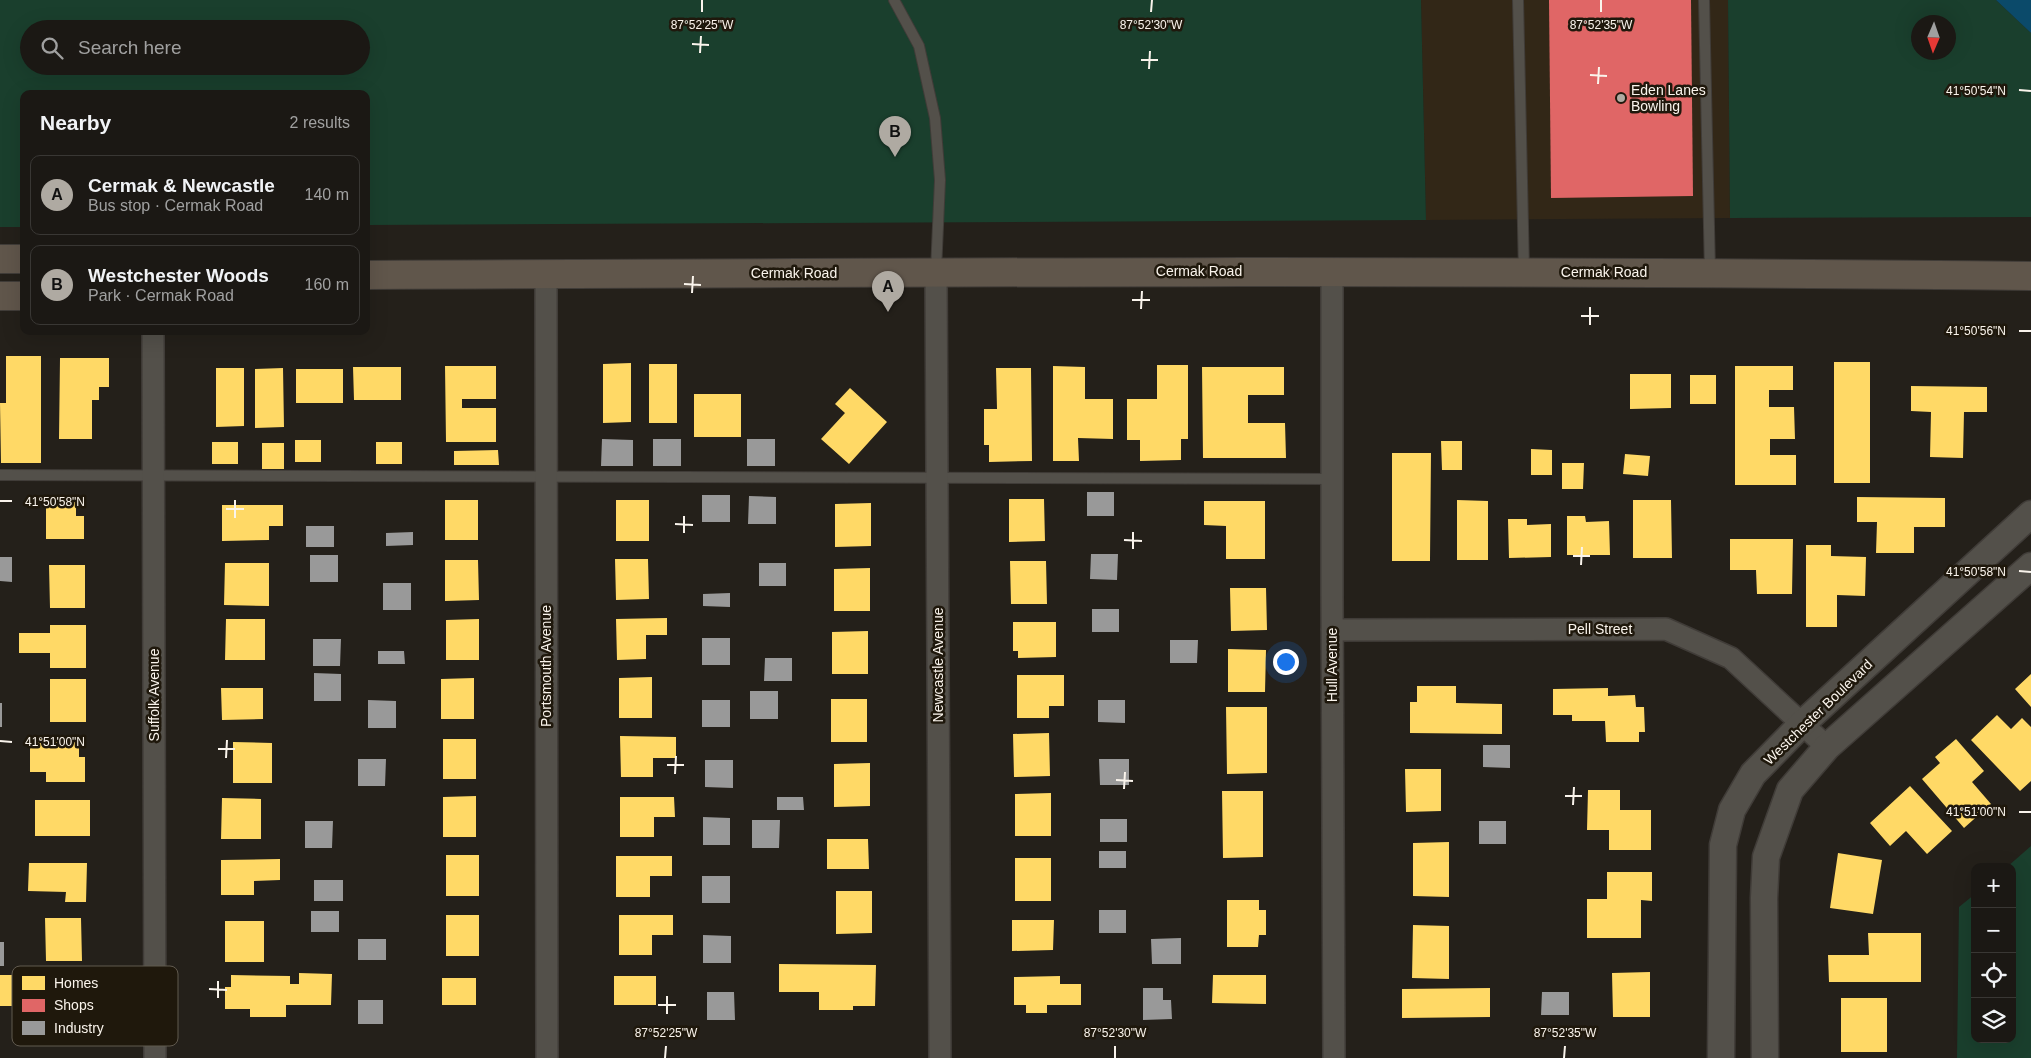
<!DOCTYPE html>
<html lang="en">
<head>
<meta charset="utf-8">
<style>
  :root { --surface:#1b1814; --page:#282522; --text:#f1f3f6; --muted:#a0a0a0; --line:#393734; --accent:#afaaa2 }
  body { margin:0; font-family:Arial,sans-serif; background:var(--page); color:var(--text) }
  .controls { position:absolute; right:15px; bottom:15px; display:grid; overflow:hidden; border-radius:10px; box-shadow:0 5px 20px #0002 }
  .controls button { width:45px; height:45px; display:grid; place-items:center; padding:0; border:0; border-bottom:1px solid var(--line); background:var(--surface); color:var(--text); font:25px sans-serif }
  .compass { position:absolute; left:1911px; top:15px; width:45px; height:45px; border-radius:50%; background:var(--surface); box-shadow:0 5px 20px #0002; rotate:182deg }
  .you { position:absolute; left:1285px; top:661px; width:18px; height:18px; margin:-12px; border:4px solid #fff; border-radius:50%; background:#1a73e8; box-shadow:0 0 0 8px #1a73e833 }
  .badge { display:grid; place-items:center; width:32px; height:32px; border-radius:50%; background:var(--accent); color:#111; font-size:16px; font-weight:700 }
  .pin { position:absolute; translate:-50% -41px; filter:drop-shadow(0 1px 2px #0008) }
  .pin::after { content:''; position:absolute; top:26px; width:18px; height:15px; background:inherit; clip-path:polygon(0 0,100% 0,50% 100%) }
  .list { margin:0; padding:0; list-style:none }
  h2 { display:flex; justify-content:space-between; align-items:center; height:65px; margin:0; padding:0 20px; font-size:21px }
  h2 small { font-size:16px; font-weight:400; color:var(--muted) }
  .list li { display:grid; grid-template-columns:32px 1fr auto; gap:15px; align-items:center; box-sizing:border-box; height:80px; margin:0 10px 10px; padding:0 10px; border:1px solid var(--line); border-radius:10px }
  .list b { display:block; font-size:19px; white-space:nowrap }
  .list p { margin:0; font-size:16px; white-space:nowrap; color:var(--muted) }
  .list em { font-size:16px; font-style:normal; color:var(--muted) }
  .icon { flex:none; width:28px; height:28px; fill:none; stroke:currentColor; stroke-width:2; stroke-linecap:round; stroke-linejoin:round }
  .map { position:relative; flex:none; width:2031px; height:1058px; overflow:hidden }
  .search { position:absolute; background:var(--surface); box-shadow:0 5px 20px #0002; left:20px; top:20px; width:350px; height:55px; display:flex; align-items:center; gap:12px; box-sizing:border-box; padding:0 18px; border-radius:28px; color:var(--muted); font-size:19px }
  .panel { position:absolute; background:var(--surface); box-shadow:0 5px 20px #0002; left:20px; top:90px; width:350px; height:245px; border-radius:10px }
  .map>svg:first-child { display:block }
  .built { fill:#322717 }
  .green { fill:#1a3f2d; fill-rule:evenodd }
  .water { fill:#0b4a6a }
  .homes { fill:#ffd966 }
  .shops { fill:#e06666 }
  .industry { fill:#999 }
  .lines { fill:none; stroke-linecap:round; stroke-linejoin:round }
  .service-casing { stroke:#403c38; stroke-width:12 }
  .minor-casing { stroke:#403c38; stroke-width:24 }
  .tertiary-casing { stroke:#403c38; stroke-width:29 }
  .primary-casing { stroke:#403c38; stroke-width:30 }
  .service { stroke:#53504a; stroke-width:10 }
  .minor { stroke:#53504a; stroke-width:21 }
  .tertiary { stroke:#53504a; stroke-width:26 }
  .primary { stroke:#60564b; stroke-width:28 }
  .ticks { fill:none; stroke:#faf4ec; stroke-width:2 }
  .poi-dot { fill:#afaaa2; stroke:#1f180c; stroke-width:2 }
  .labels { text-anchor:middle; stroke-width:5; stroke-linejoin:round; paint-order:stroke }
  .poi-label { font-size:14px; fill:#faf4ec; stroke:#1f180c; text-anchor:start }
  .street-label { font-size:14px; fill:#faf4ec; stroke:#1f180c }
  .key { fill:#1f180c; stroke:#615a4f; stroke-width:1 }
  .key-label { font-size:14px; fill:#faf4ec }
  .ticks-label { font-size:12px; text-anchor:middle; fill:#faf4ec; stroke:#1f180c; stroke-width:5; stroke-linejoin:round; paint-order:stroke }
</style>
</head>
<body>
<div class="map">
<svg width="2031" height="1058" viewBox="0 0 2031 1058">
  <rect width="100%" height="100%" fill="#24201a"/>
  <path class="built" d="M1421,0H1728L1730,218L1426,220Z"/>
  <path class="green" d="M0,0H1421L1426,220L366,225V94H24V227H0ZM29,29H361V66H29Z
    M1728,0H1996L2031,33V217L1730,218ZM1918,22H1948V52H1918Z
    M2031,846V1058H1957L1959,907L1975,894V1039H2012V867H2007Z"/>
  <path class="water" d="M1996,0H2031V33Z"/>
  <path class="homes" d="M6,356H41V463H1L0,403H6Z
    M60,358H109V387H99V400H92V439H59Z
    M1834,362H1870V483H1834Z
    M631,363V422L603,423V364Z
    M649,364H677V423H649Z
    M1157,365H1188V439H1181V460L1140,461V440H1127V399H1157Z
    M445,366H496V399H462V408H496V442H446Z
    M1053,366L1085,367V399H1113V439L1078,438L1079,461H1053Z
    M1735,366H1793V390H1769V407H1794L1795,439H1770V455H1796V485H1735Z
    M353,367H401V400H354Z
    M1202,367H1284V395H1248V423H1285L1286,458H1203Z
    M216,368H244V426L216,427Z
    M283,368L284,427L255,428V369Z
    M996,368H1031L1032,461L989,462V445H984V409H997Z
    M296,369H343V403H296Z
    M1630,374H1671V408L1630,409Z
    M1690,375H1716V404H1690Z
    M1911,386L1987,387V412H1964L1963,458L1930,457L1931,412L1911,411Z
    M850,388L887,422L849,464L821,439L845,413L835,404Z
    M694,394H741V437H694Z
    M295,440H321V462H295Z
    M1441,441H1462V470H1442Z
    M212,442H238V464H212Z
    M376,442H402V464H376Z
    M262,443H284V469H262Z
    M1531,449L1552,450V475H1531Z
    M498,450L499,465H454V451Z
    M1392,453H1431L1430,561H1392Z
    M1625,454L1650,456L1648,476L1623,474Z
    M1562,463H1584L1583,489H1562Z
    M1857,497L1945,498V527H1914V553H1876L1877,522H1857Z
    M1009,499H1044L1045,541L1009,542Z
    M445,500H478V540H445Z
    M616,500H649V541H616Z
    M1457,500L1488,501V560H1457Z
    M1633,500H1671L1672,558H1633Z
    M46,501H76V516H84V539H46Z
    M1204,501H1265V559H1226V526L1204,525Z
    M871,503V546L835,547V504Z
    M222,505H283V526H269V540L222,541Z
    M1567,516H1585L1586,522L1609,521L1610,555H1567Z
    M1508,519H1527V525L1551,524V557L1509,558Z
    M1730,539H1793L1792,594H1757L1756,570H1730Z
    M1806,545H1831V556L1866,557L1865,596L1837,595V627H1806Z
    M615,559H648L649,599L616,600Z
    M445,560H478L479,600L445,601Z
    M1010,561H1046L1047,604H1011Z
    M225,563H269V606L224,605Z
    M49,565H85V608H50Z
    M870,568V611H834V569Z
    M1230,588H1266L1267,630L1231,631Z
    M667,618V635H646V659L617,660L616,619Z
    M226,619H265V660H225Z
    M479,619V660H446V620Z
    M1013,622H1056V657L1018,658V651H1013Z
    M50,625H86V668H50V653H19V633H50Z
    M868,631V674H832V632Z
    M1228,649L1266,650L1265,692H1228Z
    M2031,674V707L2015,689Z
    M1017,675H1064V706H1049V718H1017Z
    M652,677V718H619V678Z
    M474,678V719H441V679Z
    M50,679H86V722H50Z
    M1417,686H1456V703L1502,704V734L1410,733V702H1417Z
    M221,688H263V719L222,720Z
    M1608,688V696L1635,695L1636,707H1644L1645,732H1639V742H1606L1605,721H1572V715H1553V689Z
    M831,699H867V742H831Z
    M1226,707H1267V773L1227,774Z
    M1997,715L2011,729L2022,718L2031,727V781L2020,791L1971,740Z
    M1049,733L1050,776L1014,777L1013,734Z
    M620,736L676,737V758H653V777H621Z
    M30,739H79V757H85V782H46V772H30Z
    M443,739H476V779H443Z
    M1956,739L1984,771L1972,782L1991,804L1964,828L1922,779L1940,763L1935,757Z
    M233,742L272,743V783H233Z
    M870,763V806L834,807V764Z
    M1405,769H1441V811L1406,812Z
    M1910,786L1952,831L1927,854L1906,831L1890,846L1870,823Z
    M1588,790H1620V810H1651V850H1609V830H1587Z
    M1222,791H1263V857L1223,858Z
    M1051,793V836H1015V794Z
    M476,796V837H443V797Z
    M620,797H674L675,817H654V837H620Z
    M222,798L261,799V839H221Z
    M35,800H90V836H35Z
    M827,839H868L869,869H827Z
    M1449,842V897L1413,896V843Z
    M1838,853L1882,860L1873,914L1830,908Z
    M446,855H479V896H446Z
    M616,856H672V876H650V897H616Z
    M1015,858H1051V901H1015Z
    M280,859V880L254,881V895H221V860Z
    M29,863H87L86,902H65L66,892L28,891Z
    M1607,872H1652V901L1641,900V938H1587V899H1607Z
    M836,891H872V933L836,934Z
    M1227,900H1259V910H1266V935H1259L1258,947H1227Z
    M446,915H479V956H446Z
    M619,915H673V935H652V955H619Z
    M45,918H81L82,961H46Z
    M1012,920H1054L1053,950L1012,951Z
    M225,921H264V962H225Z
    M1413,925L1449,926V979L1412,978Z
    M1868,933H1921V982H1829L1828,955H1869Z
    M779,964L876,965L875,1006H853V1010H819V992H779Z
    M1650,972V1017H1613L1612,973Z
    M299,973L332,974L331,1005H286V1017H250V1009H225V987H231V975L290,976V984H299Z
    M0,975H92V1015H27V1006H0Z
    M1213,975H1266V1004L1212,1003Z
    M614,976H656V1005H614Z
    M1060,976V984H1081V1005H1047V1013H1026V1005H1014V977Z
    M442,978H476V1005H442Z
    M1490,988V1017L1402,1018V989Z
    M1841,998H1887V1052H1841Z"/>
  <path class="shops" d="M1549,0H1691L1693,196L1551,198Z"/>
  <path class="industry" d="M602,439L633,440V466H601Z
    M653,439H681V466H653Z
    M747,439H775V466H747Z
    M1087,492H1114V516H1087Z
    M702,495H730V522H702Z
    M749,496L776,497V524H748Z
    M306,526H334V547H306Z
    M413,532V545L386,546V533Z
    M1091,554H1118L1117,580L1090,579Z
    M310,555H338V582H310Z
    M0,557H12V582L0,581Z
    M759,563H786V586H759Z
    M383,583H411V610H383Z
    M730,593V607L703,606V594Z
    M1092,609H1119V632H1092Z
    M702,638H730V665H702Z
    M313,639H341L340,666H313Z
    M1170,640H1198L1197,663H1170Z
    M378,651H404L405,664H378Z
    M765,658H792V681H764Z
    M314,673L341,674V701H314Z
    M750,691H778V719H750Z
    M368,700L396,701V728H368Z
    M702,700H730V727H702Z
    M1098,700H1125V723L1098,722Z
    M0,703H2V727H0Z
    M1483,745H1510V768L1483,767Z
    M358,759H386L385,786H358Z
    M1099,759H1129V785H1100Z
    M705,760H733V788L705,787Z
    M777,797H803L804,810H777Z
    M703,817L730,818V845H703Z
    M1100,819H1127V842H1100Z
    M752,820H780L779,848H752Z
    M305,821H333L332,848H305Z
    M1479,821H1506V844H1479Z
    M1099,851H1126V868H1099Z
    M702,876H730V903H702Z
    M314,880H343V901H314Z
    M1099,910H1126V933H1099Z
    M311,911H339V932H311Z
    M703,935L731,936V963H703Z
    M1181,938V964H1152L1151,939Z
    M358,939H386V960H358Z
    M0,942H4V966H0Z
    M1143,988H1163V1000H1171L1172,1019L1143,1020Z
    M707,992H734L735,1020H707Z
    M1542,992H1569V1015H1541Z
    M358,1000H383V1024H358Z"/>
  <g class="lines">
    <defs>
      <path id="service" d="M894,0L919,46L935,118L940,180L936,271
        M1518,0L1524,271
        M1704,0L1710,272
        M0,475L1332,479"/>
      <path id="minor" d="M1332,271V595L1334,1058
        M936,272L940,1058
        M546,274L547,1058
        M153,331L155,1058
        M1332,630L1666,629L1731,658L1827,747"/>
      <path id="tertiary" d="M1721,1058L1723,845L1732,810L1753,774L1802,724L2031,514
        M1765,1058L1764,898L1766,857L1790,790L1827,747L2031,566"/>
      <path id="primary" d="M0,259H24
        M366,275C921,272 1476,270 2031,276
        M0,296H24"/>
    </defs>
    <use href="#service" class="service-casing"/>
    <use href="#minor" class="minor-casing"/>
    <use href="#tertiary" class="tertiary-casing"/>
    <use href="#primary" class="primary-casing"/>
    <use href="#service" class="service"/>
    <use href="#minor" class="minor"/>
    <use href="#tertiary" class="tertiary"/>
    <use href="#primary" class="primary"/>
  </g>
  <path class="ticks" d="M702,12V0M1151,12L1152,0M1601,12V0M692,44L709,45M700,53L701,36M1141,60H1158M1149,69L1150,51M1590,75L1607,76M1598,84L1599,67M2019,90L2031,91M684,284L701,285M692,293L693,276M1132,300H1150M1141,309L1142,291M1581,316H1599M1590,325V307M2019,331H2031M0,501H12M226,509H244M235,518V500M675,524L693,525M684,533V516M1124,540L1142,541M1133,549V532M1573,556H1590M1581,565L1582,547M2019,571L2031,572M0,741L12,742M218,749H235M226,758L227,740M667,765H684M675,774L676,756M1116,780L1133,781M1124,789L1125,772M1565,796H1582M1573,805L1574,787M2019,812H2031M209,989L227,990M218,998V981M658,1005H676M667,1014V996M665,1058L666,1046M1115,1058V1046M1564,1058L1565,1046"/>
  <circle class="poi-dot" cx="1621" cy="98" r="5"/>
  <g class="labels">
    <g class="poi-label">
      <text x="1631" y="95">Eden Lanes<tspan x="1631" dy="16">Bowling</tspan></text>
    </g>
    <g class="street-label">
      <text x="1199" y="276">Cermak Road</text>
      <text x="1604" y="277">Cermak Road</text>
      <text x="794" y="278">Cermak Road</text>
      <text x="1600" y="634">Pell Street</text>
      <text transform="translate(938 665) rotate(-90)" y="5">Newcastle Avenue</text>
      <text transform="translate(1332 665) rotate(-90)" y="5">Hull Avenue</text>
      <text transform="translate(546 666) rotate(-90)" y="5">Portsmouth Avenue</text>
      <text transform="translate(154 695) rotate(-90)" y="5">Suffolk Avenue</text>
      <text transform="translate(1818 712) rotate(-44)" y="5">Westchester Boulevard</text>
    </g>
  </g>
  <rect x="12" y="966" width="166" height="80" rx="8" class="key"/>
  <rect x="22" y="976" width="23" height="14" fill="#ffd966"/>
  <rect x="22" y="999" width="23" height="13" fill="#e06666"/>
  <rect x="22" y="1021" width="23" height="14" fill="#999"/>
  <g class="key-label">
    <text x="54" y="988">Homes</text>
    <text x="54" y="1010">Shops</text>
    <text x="54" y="1033">Industry</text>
  </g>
  <g class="ticks-label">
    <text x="702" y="29">87°52'25"W</text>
    <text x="1151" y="29">87°52'30"W</text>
    <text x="1601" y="29">87°52'35"W</text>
    <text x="1976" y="95">41°50'54"N</text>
    <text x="1976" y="335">41°50'56"N</text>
    <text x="55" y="506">41°50'58"N</text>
    <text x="1976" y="576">41°50'58"N</text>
    <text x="55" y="746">41°51'00"N</text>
    <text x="1976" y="816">41°51'00"N</text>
    <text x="666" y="1037">87°52'25"W</text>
    <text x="1115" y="1037">87°52'30"W</text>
    <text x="1565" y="1037">87°52'35"W</text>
  </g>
</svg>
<div class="controls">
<button>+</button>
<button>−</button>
<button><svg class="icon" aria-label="locate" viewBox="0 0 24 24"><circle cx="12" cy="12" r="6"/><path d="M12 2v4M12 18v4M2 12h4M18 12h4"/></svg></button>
<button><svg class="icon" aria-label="layers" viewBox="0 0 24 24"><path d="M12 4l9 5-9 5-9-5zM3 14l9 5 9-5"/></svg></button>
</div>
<svg class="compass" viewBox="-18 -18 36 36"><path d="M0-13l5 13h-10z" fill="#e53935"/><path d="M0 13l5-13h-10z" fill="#a0a0a0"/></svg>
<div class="you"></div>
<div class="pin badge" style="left:888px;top:312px">A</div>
<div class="pin badge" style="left:895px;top:157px">B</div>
<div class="search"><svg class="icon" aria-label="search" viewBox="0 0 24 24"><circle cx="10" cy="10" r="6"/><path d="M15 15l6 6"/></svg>Search here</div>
<section class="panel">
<h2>Nearby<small>2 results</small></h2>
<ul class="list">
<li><span class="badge">A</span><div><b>Cermak &amp; Newcastle</b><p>Bus stop · Cermak Road</p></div><em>140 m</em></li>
<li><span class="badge">B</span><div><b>Westchester Woods</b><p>Park · Cermak Road</p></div><em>160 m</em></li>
</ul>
</section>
</div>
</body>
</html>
